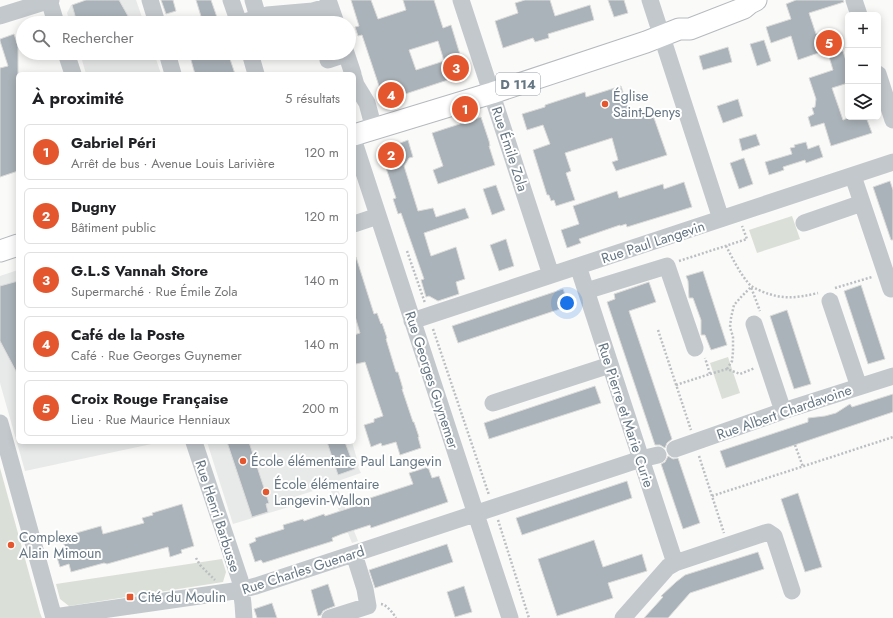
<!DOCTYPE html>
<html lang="fr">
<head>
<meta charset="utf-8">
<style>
  :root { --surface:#fff; --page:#f2f2f2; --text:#202124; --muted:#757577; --line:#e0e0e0; --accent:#e4572e }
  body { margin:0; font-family:Jost,sans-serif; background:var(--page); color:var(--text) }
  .controls { position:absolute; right:12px; top:12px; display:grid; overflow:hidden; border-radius:6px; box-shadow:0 2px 10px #0003 }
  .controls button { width:36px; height:36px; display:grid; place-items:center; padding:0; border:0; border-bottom:1px solid var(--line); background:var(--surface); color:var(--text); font:20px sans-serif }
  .you { position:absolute; left:567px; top:303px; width:14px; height:14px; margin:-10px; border:3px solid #fff; border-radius:50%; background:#1a73e8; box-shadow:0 0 0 6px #1a73e833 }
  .badge { display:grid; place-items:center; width:26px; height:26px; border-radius:50%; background:var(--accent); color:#fff; font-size:13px; font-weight:700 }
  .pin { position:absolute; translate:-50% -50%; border:2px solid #fff; box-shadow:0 1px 4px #0006 }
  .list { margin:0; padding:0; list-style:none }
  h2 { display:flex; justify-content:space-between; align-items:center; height:52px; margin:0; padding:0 16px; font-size:17px }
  h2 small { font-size:13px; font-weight:400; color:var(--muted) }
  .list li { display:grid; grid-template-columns:26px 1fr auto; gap:12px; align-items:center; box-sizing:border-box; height:56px; margin:0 8px 8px; padding:0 8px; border:1px solid var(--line); border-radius:6px }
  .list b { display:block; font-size:15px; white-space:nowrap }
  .list p { margin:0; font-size:13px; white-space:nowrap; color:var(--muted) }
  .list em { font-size:13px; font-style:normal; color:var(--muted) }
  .icon { flex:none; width:22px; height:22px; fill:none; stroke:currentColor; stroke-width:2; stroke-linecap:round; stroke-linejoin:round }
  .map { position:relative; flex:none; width:893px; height:618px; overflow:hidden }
  .search { position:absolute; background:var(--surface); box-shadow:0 2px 10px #0003; left:16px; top:16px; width:340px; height:44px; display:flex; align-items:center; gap:10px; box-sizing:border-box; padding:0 14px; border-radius:22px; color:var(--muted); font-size:15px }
  .panel { position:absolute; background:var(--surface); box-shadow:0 2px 10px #0003; left:16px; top:72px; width:340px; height:372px; border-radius:6px }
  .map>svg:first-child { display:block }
  .built { fill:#e8e9e9 }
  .green { fill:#dadfd7 }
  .building { fill:#aab3b9; stroke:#dcdcda; fill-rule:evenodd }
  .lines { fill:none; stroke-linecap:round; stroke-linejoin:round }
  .major-casing { stroke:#b5babe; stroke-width:23 }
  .path { stroke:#bbbfc2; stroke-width:2.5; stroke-dasharray:2 2; stroke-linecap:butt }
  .minor { stroke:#c3c8cc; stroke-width:17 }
  .major { stroke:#fff; stroke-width:21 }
  .poi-dot { fill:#e4572e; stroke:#fff; stroke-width:1.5 }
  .labels { text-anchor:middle; stroke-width:4; stroke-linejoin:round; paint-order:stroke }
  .shield { fill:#fff; stroke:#939fa8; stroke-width:1 }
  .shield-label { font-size:13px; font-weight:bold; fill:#657683 }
  .poi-label { font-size:14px; fill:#657683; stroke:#fff; text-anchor:start }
  .street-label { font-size:14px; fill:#657683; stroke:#fff }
</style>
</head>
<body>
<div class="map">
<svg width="893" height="618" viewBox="0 0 893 618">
  <rect width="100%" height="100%" fill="#fafaf8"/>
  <path class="built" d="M87,0H136L144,23H70L67,13L71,5Z
    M80,53H154L161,74H86Z
    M18,270V442H161L25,471L0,383V276Z
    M207,442H352L359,466L358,467L361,473L335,482L358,541L352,543L329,486L291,498L292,506L233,524Z"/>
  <path class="green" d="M792,216L800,239L757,253L749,230Z
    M728,357L740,393L722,399L710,363Z
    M0,468L40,613L42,618H0Z
    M222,559L226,572L223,582L69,606L60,599L56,584Z"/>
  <path class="building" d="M86,0H119L132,23H77L72,5Z
    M161,0H173L176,11L166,14Z
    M196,0H211L219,23H203Z
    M351,0H371L378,19L406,10L403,0H434L443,28L451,25L466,74L384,101L362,35L358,36L355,27L359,26ZM438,41L444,61L416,70L409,50Z
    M525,0H550L555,16L590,5L594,20L548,34L549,38L535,42L533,38L503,48L495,21L518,13L515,3Z
    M608,0H624L628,13L614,17Z
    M796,0H843L844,2L809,13L816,34L823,31L824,33L829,31L832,39L836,38L840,52L843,51L848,67V83L832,88L843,120L850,117H866L872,133L831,146L824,123L811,127L808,117L814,114L812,108L815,107L816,99L809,78L833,70L827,50L798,60L791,36L771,43L766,27L791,19L786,4Z
    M14,34L18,46V171L0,177V68L8,66L0,41V39Z
    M764,40L771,61L757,66L750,44Z
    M728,47L732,62L703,70L699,56Z
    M189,53H228L235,74H195Z
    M621,86L631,117L644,113L654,118L667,155L616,171L612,162L618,160L612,138L565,153L571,171L566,173L575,200L556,206L554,200L551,201L549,195H547L533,150L550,144L543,125L527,130L522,114L545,107V105L585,92L586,97Z
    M738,99L743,116L723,123L717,106Z
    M481,117L489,141L490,146H489L495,165L438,184L433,170L443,166L432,133Z
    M756,134L760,145L742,151L739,139Z
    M408,140L413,157L409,158L404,166L418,211L433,208L436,217L465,208L469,218L424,233L431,256L456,247L465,279L456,282L459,294L438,301L429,296L426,297L421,280L424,279L401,213L398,214L393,199L396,198L385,165L395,145Z
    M806,142L808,149L819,145L823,157L806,163L805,160L783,167L784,170L769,175L765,162L792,154L790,148L795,147L794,145Z
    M744,158L753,184L739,189L730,163Z
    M890,181L893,190V240H891L873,187Z
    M684,182L692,207L627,227L626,224L620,226V225L579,239L581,243L567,248L561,230L579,224L573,206L617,191L619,198L663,184L664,189Z
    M496,185L505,210L492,215L483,189Z
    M506,239L514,266L499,271L490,245Z
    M354,257H356L374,314L377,313L381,324L382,323L387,338L386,339L396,372H398L403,389H402L413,422H414L419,437H418L421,448L400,455L396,442L382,446L381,443L371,447L364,425L374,422V419L383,416L365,362L356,364L354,359V335L360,333L354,313Z
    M703,271L727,345L711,350L705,335H701V320L693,298H689L688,281L686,276Z
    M18,281V375L0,341V286Z
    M649,282L656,302L629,311L672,439L667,443L665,448L660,445H655L607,302L615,299L614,294Z
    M861,285L885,359L868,364L844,291Z
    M563,289L569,306L458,343L452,326Z
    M787,310L811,384L794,389L770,316Z
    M595,386L601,403L489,439L484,423Z
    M893,394V412L726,468L720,451L808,422V418L825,416L836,413L850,404L852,407Z
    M227,442H249L269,503L266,504L268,512L252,517Z
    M327,442H345L355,469L338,475Z
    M668,456L673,459L678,458L700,523L683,529L661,464L665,462Z
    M428,467L432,478L439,476L448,502L371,528L370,525L342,534L332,538L333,541L263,563L261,560L255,562L249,544L256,541L255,538L284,529L283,525L303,519L304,521L324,514L325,516L368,502L367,499L413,484L409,473Z
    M627,481L632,498L522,535L516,518Z
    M798,493L822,567L805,572L781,499Z
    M182,504L194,546L181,550L182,553L170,557L168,547L107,564L104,563L71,572L69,564L60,567L55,551L65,548L62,537L101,526L103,534L144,523L142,518L153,515L152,513Z
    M594,540L603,567L642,554L647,571L608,583L613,598L557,616L538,559Z
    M447,544L453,562L375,588L369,570Z
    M758,552L764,569L690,593L668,618H644L663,597L661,596L676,582L685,575Z
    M328,584L335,606L327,609L323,611L321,615L318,616L311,590Z
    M464,586L472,612L455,617L447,592Z
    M272,603L277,618H257L254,609Z"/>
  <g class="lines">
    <defs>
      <path id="major" d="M354,135L492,93L646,42L679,29H690L744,8L750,3L756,0
        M0,251L18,245"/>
    </defs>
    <use href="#major" class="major-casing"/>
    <path class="path" d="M726,246C733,259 740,274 750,285C753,288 757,289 761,291C782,300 797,298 818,293
      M407,251L425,303
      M679,261L747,239L742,226
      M835,288L872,277
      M433,329L489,495
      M658,330L691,430
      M727,369L732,361L733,352V337L730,327L731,318L734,305L742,296L751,287L760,311
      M710,374L727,369L740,374L755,368
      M676,385L710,374L705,358
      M795,445L803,467
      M699,456L724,533
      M712,496L893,437
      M498,520L529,618
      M196,558L200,565L215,580
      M381,604C387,605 393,613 396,618"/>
    <path class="minor" d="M49,0L56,23
      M150,0L157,23
      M231,0L239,23
      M253,0L258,17
      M328,0L336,23
      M461,0L551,275
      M650,0L721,219
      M854,0L859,15
      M0,16L51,0
      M241,23L267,15L313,11L330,6
      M66,53L73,74
      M167,53L173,74
      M250,53L256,74
      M346,53L353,74
      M328,60L346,54
      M878,74L893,120
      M354,78L356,85L367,103L374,129
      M354,142L510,618
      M853,176L891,289
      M804,223L862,203
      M354,224L378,216
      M578,266L675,563
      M586,291L667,266L695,348
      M830,301L859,387
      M412,321L893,162
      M754,324L783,411
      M493,403L610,365
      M0,423L54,618
      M194,442L240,580L243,604L244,618
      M675,449L783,411L893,376
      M54,617L241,590L256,586L641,459L658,455
      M330,618L368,606L365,589L354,554
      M623,618L668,567L675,563L768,532L774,536L792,591"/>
    <use href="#major" class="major"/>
  </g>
  <g class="poi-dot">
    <circle cx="605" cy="104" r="4"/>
    <circle cx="243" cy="461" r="4"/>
    <circle cx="266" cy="492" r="4"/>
    <circle cx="11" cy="545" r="4"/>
    <rect x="126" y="593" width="8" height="8" rx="2"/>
  </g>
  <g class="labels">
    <rect class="shield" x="496" y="73" width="44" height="22" rx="3"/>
    <g class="shield-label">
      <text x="518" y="89">D 114</text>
    </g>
    <g class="poi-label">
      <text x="613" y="101">Église<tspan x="613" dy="16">Saint-Denys</tspan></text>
      <text x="251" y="466">École élémentaire Paul Langevin</text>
      <text x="274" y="489">École élémentaire<tspan x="274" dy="16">Langevin-Wallon</tspan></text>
      <text x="19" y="542">Complexe<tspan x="19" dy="16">Alain Mimoun</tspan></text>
      <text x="138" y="602">Cité du Moulin</text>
    </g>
    <g class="street-label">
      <text transform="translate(510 149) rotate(72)" y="5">Rue Émile Zola</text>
      <text transform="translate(653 242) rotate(-18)" y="5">Rue Paul Langevin</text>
      <text transform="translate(432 380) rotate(72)" y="5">Rue Georges Guynemer</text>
      <text transform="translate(784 412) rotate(-19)" y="5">Rue Albert Chardavoine</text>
      <text transform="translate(626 415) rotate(72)" y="5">Rue Pierre et Marie Curie</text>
      <text transform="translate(218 516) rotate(72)" y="5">Rue Henri Barbusse</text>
      <text transform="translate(303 570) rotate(-18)" y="5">Rue Charles Guenard</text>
    </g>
  </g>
</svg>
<div class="controls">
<button>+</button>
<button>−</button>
<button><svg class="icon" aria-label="layers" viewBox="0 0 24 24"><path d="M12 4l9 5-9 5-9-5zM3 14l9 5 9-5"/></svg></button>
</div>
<div class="you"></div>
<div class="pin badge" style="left:465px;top:109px">1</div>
<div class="pin badge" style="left:391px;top:155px">2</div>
<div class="pin badge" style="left:456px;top:68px">3</div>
<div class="pin badge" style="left:391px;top:95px">4</div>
<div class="pin badge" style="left:829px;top:43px">5</div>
<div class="search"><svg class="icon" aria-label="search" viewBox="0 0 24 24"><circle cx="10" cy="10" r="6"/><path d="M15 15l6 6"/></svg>Rechercher</div>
<section class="panel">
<h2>À proximité<small>5 résultats</small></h2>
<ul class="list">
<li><span class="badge">1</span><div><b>Gabriel Péri</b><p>Arrêt de bus · Avenue Louis Larivière</p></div><em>120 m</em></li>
<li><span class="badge">2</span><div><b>Dugny</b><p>Bâtiment public</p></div><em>120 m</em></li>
<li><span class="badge">3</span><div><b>G.L.S Vannah Store</b><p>Supermarché · Rue Émile Zola</p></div><em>140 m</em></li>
<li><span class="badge">4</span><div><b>Café de la Poste</b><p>Café · Rue Georges Guynemer</p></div><em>140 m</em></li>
<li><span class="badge">5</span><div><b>Croix Rouge Française</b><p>Lieu · Rue Maurice Henniaux</p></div><em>200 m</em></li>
</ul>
</section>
</div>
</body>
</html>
